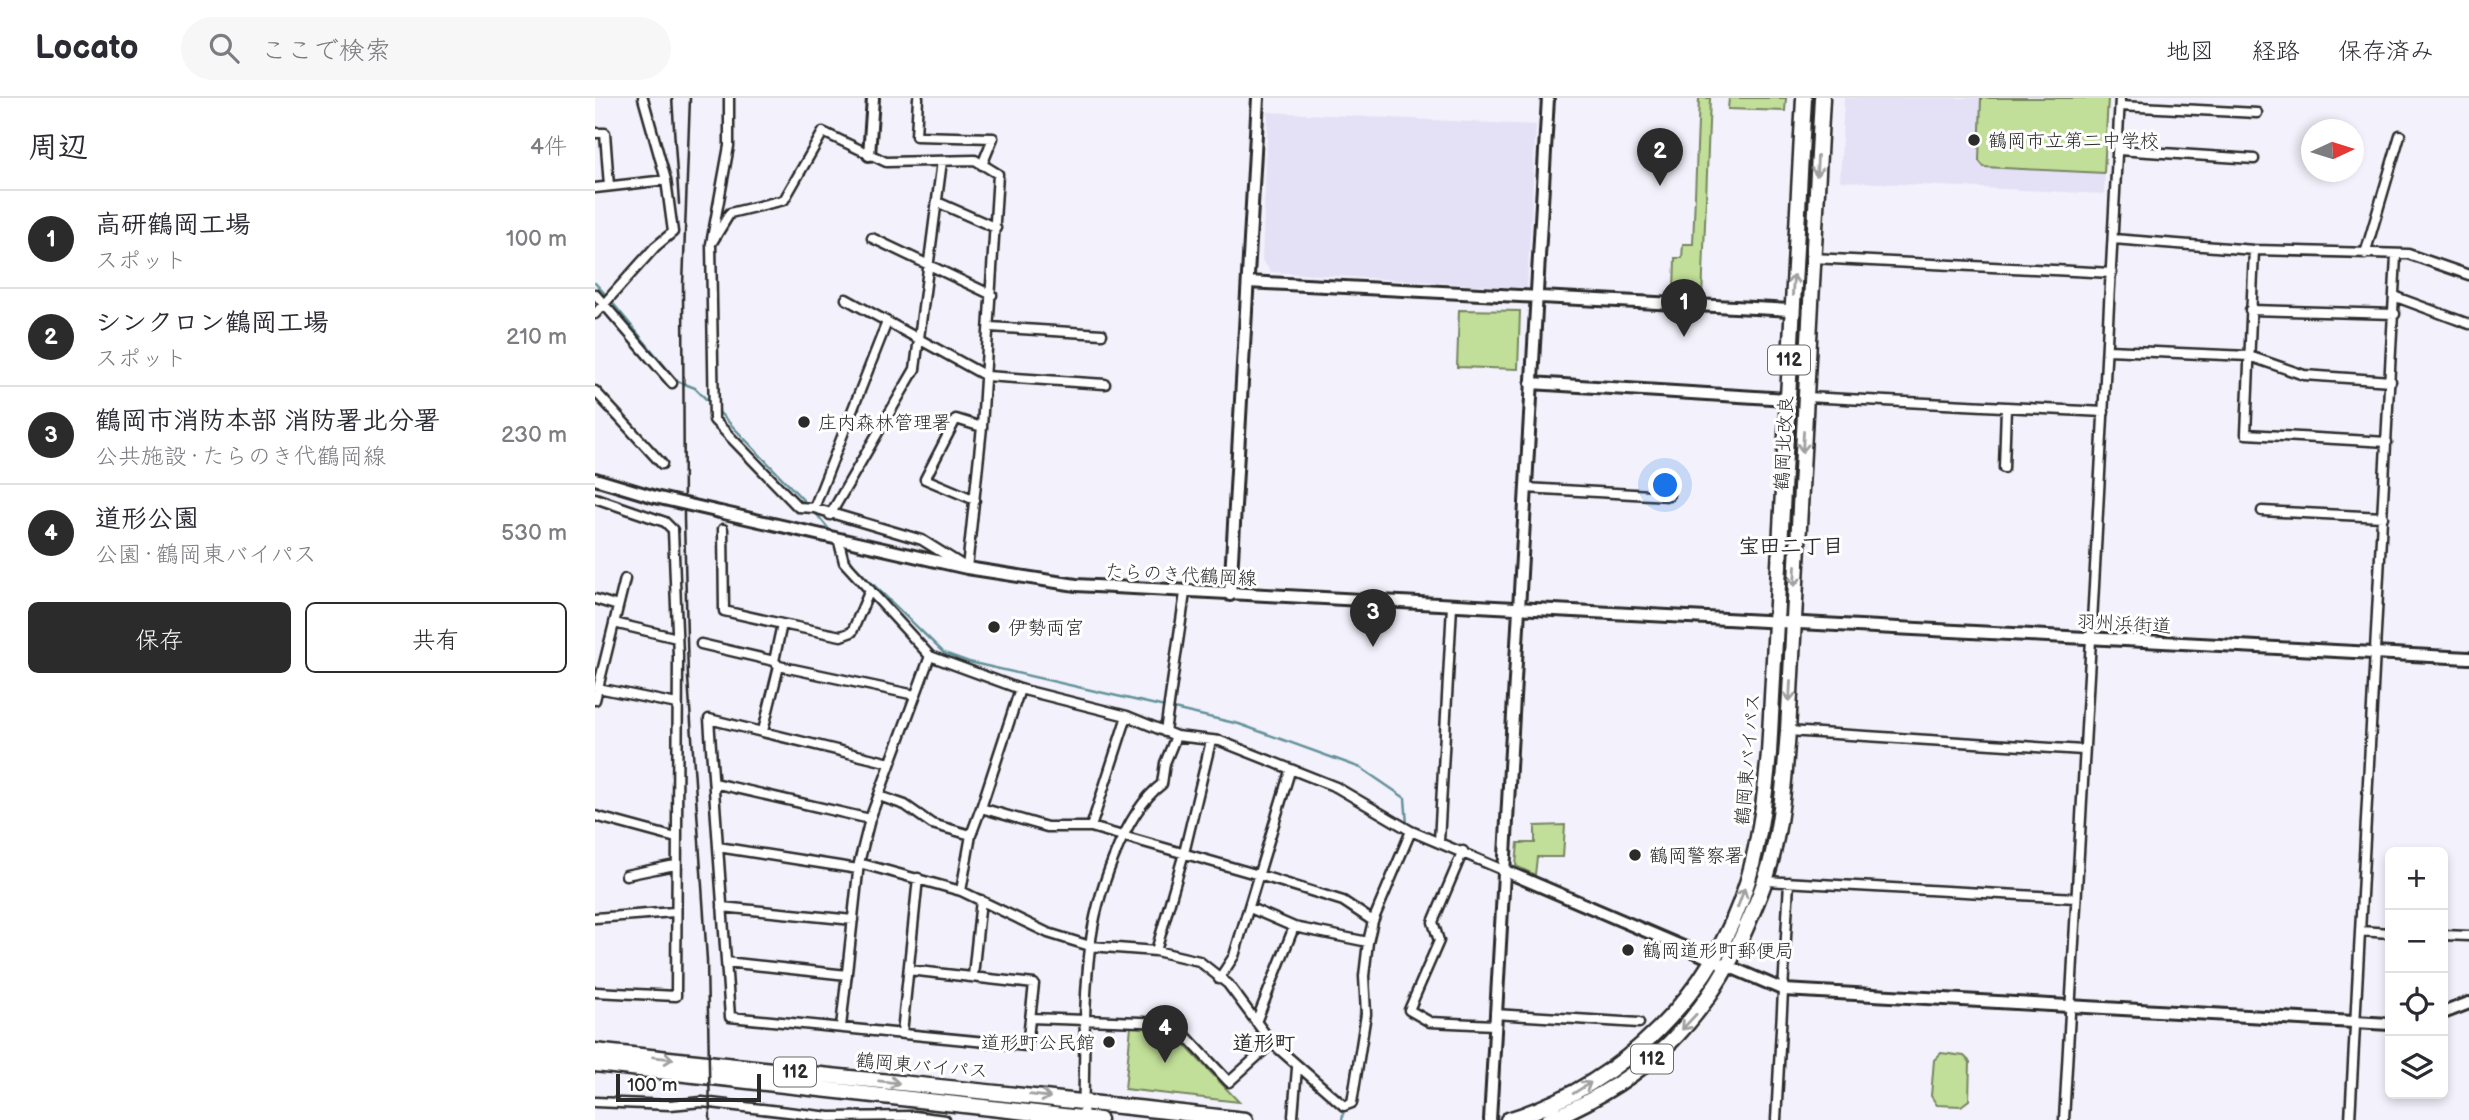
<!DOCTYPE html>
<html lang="ja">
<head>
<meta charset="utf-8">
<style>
  :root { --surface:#fff; --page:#f7f7f7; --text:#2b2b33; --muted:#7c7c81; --line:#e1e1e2; --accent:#2b2b2b }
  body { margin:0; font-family:"Balsamiq Sans","Klee One",sans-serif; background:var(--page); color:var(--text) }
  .controls { position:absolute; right:21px; bottom:21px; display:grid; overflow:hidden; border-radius:10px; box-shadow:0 4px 10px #0003 }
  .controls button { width:63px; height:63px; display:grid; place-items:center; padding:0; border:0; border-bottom:2px solid var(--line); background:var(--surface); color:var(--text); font:35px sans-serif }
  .compass { position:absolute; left:1706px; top:21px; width:63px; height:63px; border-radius:50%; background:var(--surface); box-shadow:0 4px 10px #0003; rotate:86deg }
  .scale { position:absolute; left:21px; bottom:18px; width:145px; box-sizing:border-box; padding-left:7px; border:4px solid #2b2b2b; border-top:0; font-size:19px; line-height:24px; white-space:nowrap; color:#2b2b2b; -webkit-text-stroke:5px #fff; paint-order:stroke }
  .you { position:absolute; left:1071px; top:388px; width:24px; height:24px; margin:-18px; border:5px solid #fff; border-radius:50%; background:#1a73e8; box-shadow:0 0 0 10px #1a73e833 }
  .badge { display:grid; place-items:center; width:46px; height:46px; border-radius:50%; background:var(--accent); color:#fff; font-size:23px; font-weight:700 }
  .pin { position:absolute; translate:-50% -58px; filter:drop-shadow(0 2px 4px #0008) }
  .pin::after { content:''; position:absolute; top:37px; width:24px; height:21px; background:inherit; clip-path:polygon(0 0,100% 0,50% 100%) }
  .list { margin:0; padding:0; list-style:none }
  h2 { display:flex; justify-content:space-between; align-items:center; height:91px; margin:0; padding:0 28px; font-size:30px }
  h2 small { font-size:23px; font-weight:400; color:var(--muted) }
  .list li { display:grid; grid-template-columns:46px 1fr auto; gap:21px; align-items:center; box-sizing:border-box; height:98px; padding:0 28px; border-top:2px solid var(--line) }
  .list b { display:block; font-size:26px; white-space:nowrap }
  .list p { margin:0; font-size:23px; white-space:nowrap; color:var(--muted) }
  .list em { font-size:23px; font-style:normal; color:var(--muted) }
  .actions { display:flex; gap:14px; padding:21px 28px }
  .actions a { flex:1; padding:16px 0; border:2px solid var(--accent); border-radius:10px; text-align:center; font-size:24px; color:var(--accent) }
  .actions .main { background:var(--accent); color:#fff }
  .icon { flex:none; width:38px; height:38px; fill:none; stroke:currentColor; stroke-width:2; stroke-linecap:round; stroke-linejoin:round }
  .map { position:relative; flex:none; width:1874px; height:1022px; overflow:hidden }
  header { display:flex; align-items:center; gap:42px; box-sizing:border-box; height:98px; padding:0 35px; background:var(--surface); border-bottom:2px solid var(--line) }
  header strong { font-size:33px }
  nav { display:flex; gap:38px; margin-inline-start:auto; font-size:24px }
  .search { width:490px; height:63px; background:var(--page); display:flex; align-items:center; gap:18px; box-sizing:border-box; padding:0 24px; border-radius:38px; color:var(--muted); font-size:26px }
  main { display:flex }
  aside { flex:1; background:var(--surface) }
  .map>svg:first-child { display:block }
  .built { fill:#e4e1f6 }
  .green { fill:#c1df98; stroke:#768562; stroke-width:2 }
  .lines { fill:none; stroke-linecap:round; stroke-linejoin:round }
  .stream { stroke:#629299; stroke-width:2.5 }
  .street-casing { stroke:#2b2b2b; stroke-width:13 }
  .secondary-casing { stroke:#2b2b2b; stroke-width:16 }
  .highway-casing { stroke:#2b2b2b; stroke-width:19 }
  .street { stroke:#fff; stroke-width:8 }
  .secondary { stroke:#fff; stroke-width:10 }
  .highway { stroke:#fff; stroke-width:14 }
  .rail { stroke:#2b2b2b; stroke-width:2.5 }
  .secondary-bridge-casing { stroke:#2b2b2b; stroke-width:16; stroke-linecap:butt }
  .secondary-bridge { stroke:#fff; stroke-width:10 }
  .oneway { stroke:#a0a0a0 }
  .poi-dot { fill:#2b2b2b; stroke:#fff; stroke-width:2.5 }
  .labels { text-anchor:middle; stroke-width:6; stroke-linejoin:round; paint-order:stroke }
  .shield { fill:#fff; stroke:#6b6b6b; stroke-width:2 }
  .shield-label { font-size:18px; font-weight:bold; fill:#2b2b2b }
  .poi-label { font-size:19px; fill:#2b2b2b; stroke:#fff; text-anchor:start }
  .street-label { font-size:19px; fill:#2b2b2b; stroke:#fff }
  .neighbourhood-label { font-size:21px; font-weight:bold; fill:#2b2b2b; stroke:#fff }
</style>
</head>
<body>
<header>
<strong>Locato</strong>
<div class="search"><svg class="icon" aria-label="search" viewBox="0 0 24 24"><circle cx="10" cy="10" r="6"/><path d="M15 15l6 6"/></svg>ここで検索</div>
<nav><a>地図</a><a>経路</a><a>保存済み</a></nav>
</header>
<main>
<aside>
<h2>周辺<small>4件</small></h2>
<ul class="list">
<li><span class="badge">1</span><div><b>高研鶴岡工場</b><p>スポット</p></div><em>100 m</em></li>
<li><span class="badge">2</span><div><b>シンクロン鶴岡工場</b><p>スポット</p></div><em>210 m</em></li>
<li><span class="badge">3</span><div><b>鶴岡市消防本部 消防署北分署</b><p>公共施設 · たらのき代鶴岡線</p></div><em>230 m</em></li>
<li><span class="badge">4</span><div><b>道形公園</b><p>公園 · 鶴岡東バイパス</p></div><em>530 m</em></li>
</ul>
<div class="actions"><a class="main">保存</a><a>共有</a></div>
</aside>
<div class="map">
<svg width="1874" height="1022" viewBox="0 0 1874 1022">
  <rect width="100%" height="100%" fill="#f3f1fb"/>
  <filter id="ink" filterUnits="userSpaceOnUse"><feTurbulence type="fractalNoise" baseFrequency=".0143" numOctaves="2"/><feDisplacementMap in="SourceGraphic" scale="14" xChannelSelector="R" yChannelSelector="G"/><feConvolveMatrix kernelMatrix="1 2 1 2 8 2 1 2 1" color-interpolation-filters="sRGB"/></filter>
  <g filter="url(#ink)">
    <path class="built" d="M1249,0H1513L1509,96L1245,83Z
      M673,14L941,27L932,190L676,174L667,162Z"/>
    <path class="green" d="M1104,0H1115L1107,201L1072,199V195L1079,194L1080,160H1087L1088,146H1098Z
      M1134,0H1191L1190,13L1133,11Z
      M1386,0H1513L1509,75L1389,69L1384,63Z
      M864,212L925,213L923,271L862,269Z
      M970,727L968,759H942L940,777L921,768L923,745H940V728Z
      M536,928L569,930L582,939L644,1004L530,991Z
      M1346,955L1369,958L1375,964L1374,1002L1366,1008L1342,1007L1336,998L1339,962Z"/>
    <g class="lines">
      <path class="stream" d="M0,185L12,198
        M16,203L82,283L100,290L115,305
        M122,312L212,406
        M219,413L237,435
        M251,455L260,469L349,555L374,564L644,626L766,670L810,700L812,727
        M804,751L810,734
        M763,943L766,901
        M747,1022L749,1011"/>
      <defs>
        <path id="street" d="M323,0L321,38L398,40L387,67
          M1525,8L1662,15
          M0,35H10L14,88
          M1523,52L1659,61
          M0,90L71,82
          M342,104L401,130
          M277,140L397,197
          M1518,141L1659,152L1813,156L1874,177
          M116,146L135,115L189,102L228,34L291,64L380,62L403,76L387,329L372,470L327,442L219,410L203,409L119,322L116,146L134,48V0
          M1659,152L1651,336L1792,344
          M1770,156L1805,37
          M1217,160L1517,175
          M0,196L77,285
          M1801,199L1874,226
          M251,201L391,278L510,286
          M1655,212L1800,216
          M0,216L60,149L78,134L71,82L48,0
          M395,229L507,236
          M1513,252L1654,258L1709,277L1796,283
          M0,293L67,366
          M1211,299L1509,314
          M1409,370L1411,309
          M930,390L1074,398
          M0,400L70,424L78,432L83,558L81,898L0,894
          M380,402L330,381L361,321L387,329
          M219,410L292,224
          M1667,413L1788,419
          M235,417L320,271L347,63
          M128,431L129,513L187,526
          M243,440L249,464L335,558L425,591L532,618L581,638L625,643L741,689L816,733L908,772
          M0,501L23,508
          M19,525L82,540
          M106,546L179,563
          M184,568L320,597
          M3,590L30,481
          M425,591L386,710L452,729H496L664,777L748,803L778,823
          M0,602L3,590L82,606
          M168,633L184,568L179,563L187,526L246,538L257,534L275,492
          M1193,633L1488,652
          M570,634L590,495
          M295,665L114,621L135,919L432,948L439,886L314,872
          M119,685L275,721
          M284,698L310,707L337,726L376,737
          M0,718L81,740
          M496,729L532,618
          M844,744L857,508
          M123,749L263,771
          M868,753L838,824L844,843L814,912L835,924L899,927
          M264,765L366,793L453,835L495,848L561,853L604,863L633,886L677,945L749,1008L757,1005L771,916L769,878L773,844L778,823L816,733
          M31,777L80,767
          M1171,783L1481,800
          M366,793L376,737L386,710
          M127,809L258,822
          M655,810L699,829L773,844
          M0,820L79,814
          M1765,833L1795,835
          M1848,837L1874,838
          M561,853L589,755L616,643
          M131,864L252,877
          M378,878L386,802
          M624,881L639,858L695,673
          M900,916L1044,925
          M435,920L573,925L589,936L634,984L677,945
          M661,924L699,829
          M246,929L264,765L275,721L335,558
          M307,935L323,780
          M0,1004L75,1007L107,1004L235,1019L319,1018L350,1022
          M698,1018L702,970
          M488,1022C490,965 488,906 495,850C500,802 528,715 567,686L570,665L581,638
          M1181,1022L1194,784
          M1469,1022C1489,681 1507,341 1525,0
          M1755,1022L1801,158"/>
        <path id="secondary" d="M274,57L278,0
          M653,184L1196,212
          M936,285L1192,301
          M0,381L60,399
          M125,414L372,470L481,487L1874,560
          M635,497L663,0
          M908,772L1189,892L1795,926
          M1848,915L1874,905
          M895,1022L953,0"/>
        <path id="highway" d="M0,953C217,977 434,997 650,1022
          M0,966L504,1022
          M913,1022C1027,987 1118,897 1153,782C1165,740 1170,698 1174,655L1209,0
          M954,1022C1052,980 1111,924 1153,825C1164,799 1175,773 1180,745C1188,708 1190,671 1193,633L1227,0"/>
      </defs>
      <use href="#street" class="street-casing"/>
      <use href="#secondary" class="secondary-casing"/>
      <use href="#highway" class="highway-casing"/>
      <use href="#street" class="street"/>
      <use href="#secondary" class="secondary"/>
      <use href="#highway" class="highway"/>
      <path class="rail" d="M77,0L84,106
        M95,0L88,187L89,421L93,580L112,862L115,1022"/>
      <defs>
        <path id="secondary-bridge" d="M60,399L125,414"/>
      </defs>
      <use href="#secondary-bridge" class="secondary-bridge-casing"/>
      <use href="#secondary-bridge" class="secondary-bridge"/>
    </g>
    <defs><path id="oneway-shaft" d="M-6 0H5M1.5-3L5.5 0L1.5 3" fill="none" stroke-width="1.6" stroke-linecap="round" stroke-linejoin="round" transform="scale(1.75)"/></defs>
    <g class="oneway">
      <use href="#oneway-shaft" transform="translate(1222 68) rotate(93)"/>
      <use href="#oneway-shaft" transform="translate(1198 187) rotate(-87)"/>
      <use href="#oneway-shaft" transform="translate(1208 344) rotate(93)"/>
      <use href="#oneway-shaft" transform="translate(1200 478) rotate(93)"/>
      <use href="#oneway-shaft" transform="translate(1195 593) rotate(93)"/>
      <use href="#oneway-shaft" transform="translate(1146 800) rotate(-70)"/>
      <use href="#oneway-shaft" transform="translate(1094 924) rotate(133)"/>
      <use href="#oneway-shaft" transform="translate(68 960) rotate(6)"/>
      <use href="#oneway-shaft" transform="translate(294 984) rotate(6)"/>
      <use href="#oneway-shaft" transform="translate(987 990) rotate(-32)"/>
      <use href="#oneway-shaft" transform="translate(445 998) rotate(7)"/>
    </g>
  </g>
  <g class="poi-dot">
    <circle cx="1379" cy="42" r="7"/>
    <circle cx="209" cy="324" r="7"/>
    <circle cx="399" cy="529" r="7"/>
    <circle cx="1040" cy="757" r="7"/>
    <circle cx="1033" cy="852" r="7"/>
    <circle cx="514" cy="944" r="7"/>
  </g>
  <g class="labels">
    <g class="shield">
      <rect x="1173" y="247.5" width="42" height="29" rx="5"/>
      <rect x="1036" y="946.5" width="42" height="29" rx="5"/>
      <rect x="179" y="959.5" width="42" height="29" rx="5"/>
    </g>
    <g class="shield-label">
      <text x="1194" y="268">112</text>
      <text x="1057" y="967">112</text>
      <text x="200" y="980">112</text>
    </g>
    <g class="poi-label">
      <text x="1393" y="49">鶴岡市立第二中学校</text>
      <text x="223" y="331">庄内森林管理署</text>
      <text x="413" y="536">伊勢両宮</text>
      <text x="1054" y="764">鶴岡警察署</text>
      <text x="1047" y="859">鶴岡道形町郵便局</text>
      <text x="500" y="951" text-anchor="end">道形町公民館</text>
    </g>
    <g class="street-label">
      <text transform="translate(1188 345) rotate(-87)" y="7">鶴岡北改良</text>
      <text transform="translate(586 476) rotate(3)" y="7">たらのき代鶴岡線</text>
      <text transform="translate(1529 525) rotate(3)" y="7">羽州浜街道</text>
      <text transform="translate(1152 661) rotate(-85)" y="7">鶴岡東バイパス</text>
      <text transform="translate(327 967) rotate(5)" y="7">鶴岡東バイパス</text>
    </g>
    <g class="neighbourhood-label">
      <text x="1196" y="455">宝田二丁目</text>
      <text x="669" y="952">道形町</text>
    </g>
  </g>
</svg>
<div class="controls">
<button>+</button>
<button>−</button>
<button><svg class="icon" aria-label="locate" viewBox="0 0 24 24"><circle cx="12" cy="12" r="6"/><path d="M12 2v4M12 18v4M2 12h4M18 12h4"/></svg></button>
<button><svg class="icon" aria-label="layers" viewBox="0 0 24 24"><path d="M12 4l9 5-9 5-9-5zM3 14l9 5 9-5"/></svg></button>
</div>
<svg class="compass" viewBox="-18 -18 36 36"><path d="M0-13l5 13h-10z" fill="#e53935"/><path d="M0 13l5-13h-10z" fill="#7c7c81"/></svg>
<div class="scale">100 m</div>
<div class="you"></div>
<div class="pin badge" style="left:1089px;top:239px">1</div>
<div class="pin badge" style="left:1065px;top:88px">2</div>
<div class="pin badge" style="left:778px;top:549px">3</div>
<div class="pin badge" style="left:570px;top:965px">4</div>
</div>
</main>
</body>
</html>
